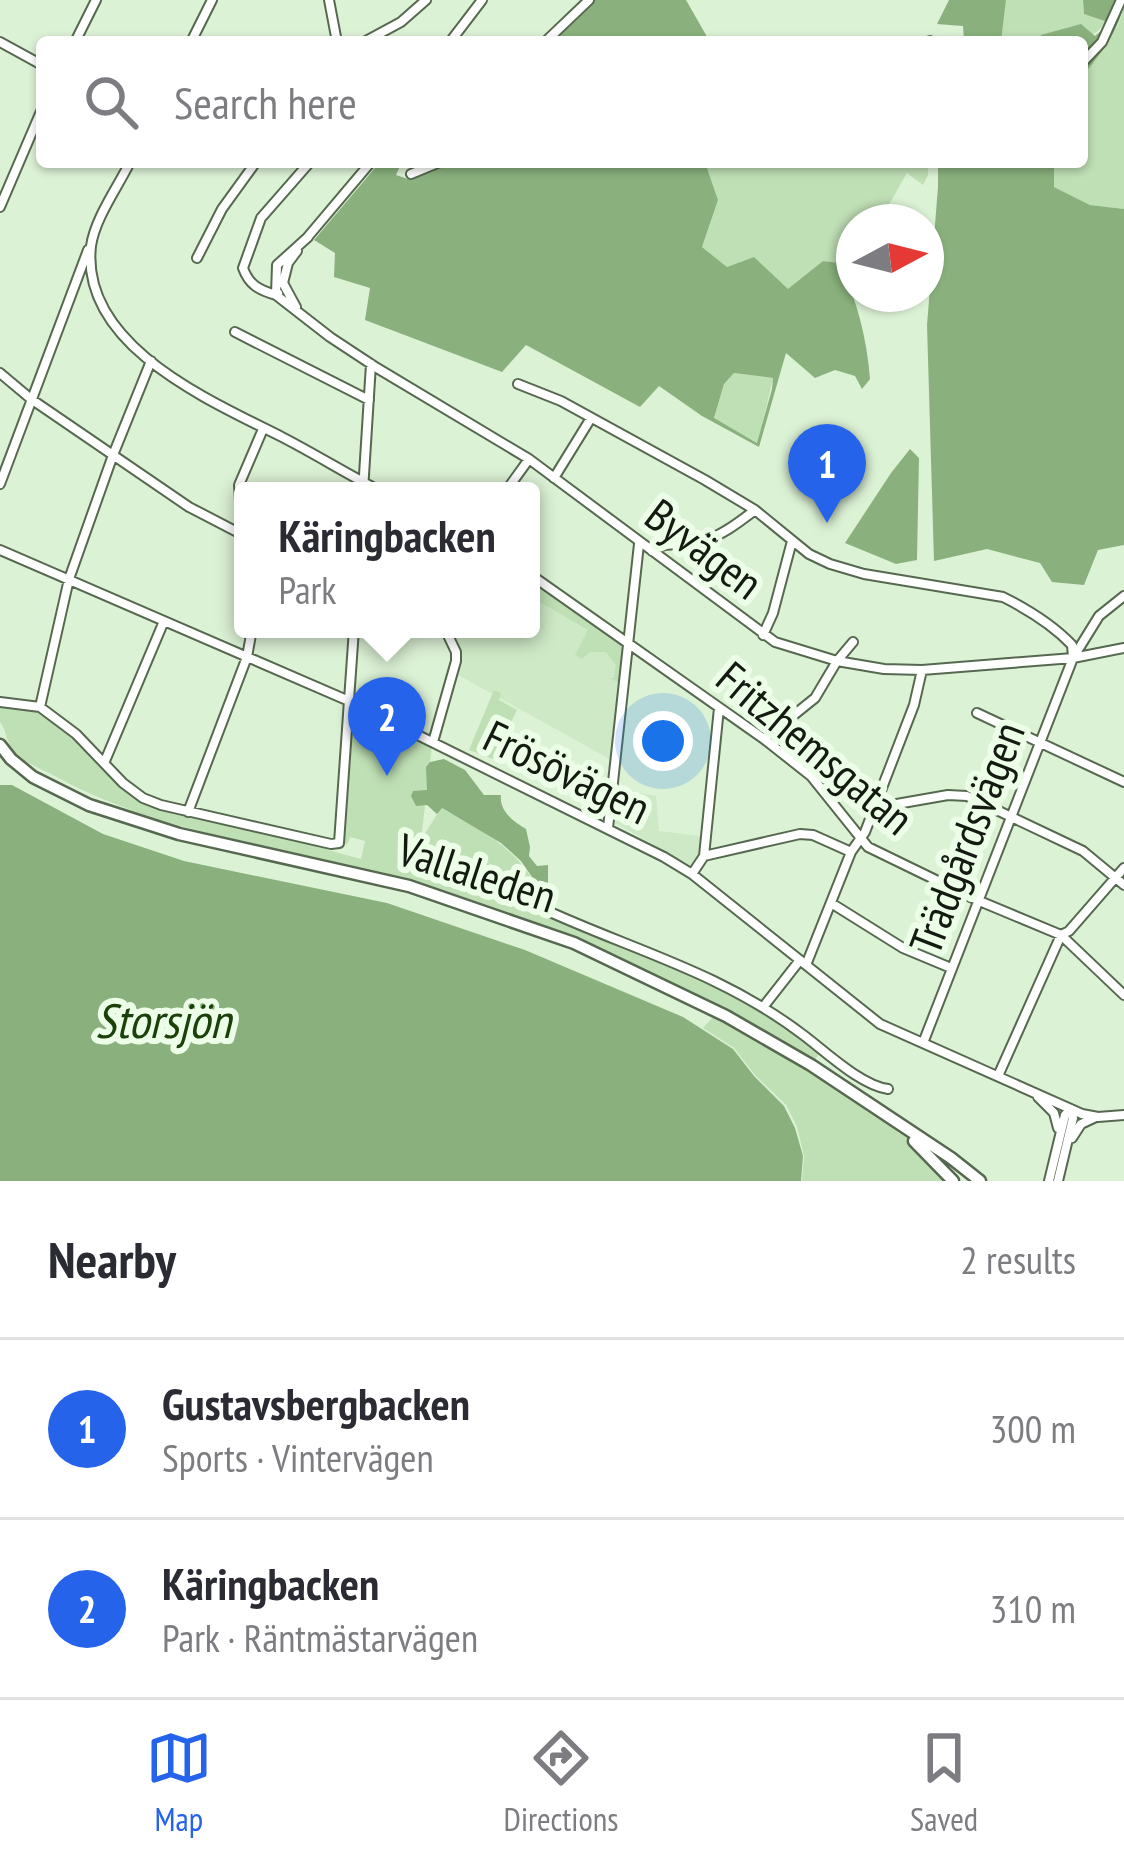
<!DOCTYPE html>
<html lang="en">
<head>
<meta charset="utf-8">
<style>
  :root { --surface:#fff; --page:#f7f7f7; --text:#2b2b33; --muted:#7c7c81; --line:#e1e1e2; --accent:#2563eb }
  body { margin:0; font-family:"PT Sans Narrow",sans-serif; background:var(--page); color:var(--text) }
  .compass { position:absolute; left:836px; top:204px; width:108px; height:108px; border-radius:50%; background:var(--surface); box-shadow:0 3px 9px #0004; rotate:83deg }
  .you { position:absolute; left:663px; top:741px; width:42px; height:42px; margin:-30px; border:9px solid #fff; border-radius:50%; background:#1a73e8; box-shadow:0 0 0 18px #1a73e833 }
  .badge { display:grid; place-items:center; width:78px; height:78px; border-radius:50%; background:var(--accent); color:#fff; font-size:39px; font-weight:700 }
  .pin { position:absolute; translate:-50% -99px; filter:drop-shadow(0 3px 6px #0008) }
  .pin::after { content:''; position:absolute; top:63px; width:42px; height:36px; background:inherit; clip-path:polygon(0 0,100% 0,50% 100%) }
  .popup { position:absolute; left:234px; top:482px; width:306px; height:156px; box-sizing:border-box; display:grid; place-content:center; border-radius:12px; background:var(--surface); filter:drop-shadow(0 3px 9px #0005); font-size:39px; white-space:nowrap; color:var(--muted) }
  .popup b { font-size:45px; color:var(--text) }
  .popup::after { content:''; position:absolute; left:50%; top:100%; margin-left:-24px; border:24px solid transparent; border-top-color:var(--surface) }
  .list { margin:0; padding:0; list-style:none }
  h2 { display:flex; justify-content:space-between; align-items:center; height:156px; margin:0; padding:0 48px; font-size:51px }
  h2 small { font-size:39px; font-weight:400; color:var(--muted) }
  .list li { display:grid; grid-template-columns:78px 1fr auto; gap:36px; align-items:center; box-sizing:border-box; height:180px; padding:0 48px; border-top:3px solid var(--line) }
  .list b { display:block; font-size:45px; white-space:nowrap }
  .list p { margin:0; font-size:39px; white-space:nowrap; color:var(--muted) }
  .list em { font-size:39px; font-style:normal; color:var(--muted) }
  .icon { flex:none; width:66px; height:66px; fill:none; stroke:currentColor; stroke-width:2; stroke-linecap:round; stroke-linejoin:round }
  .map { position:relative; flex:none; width:1124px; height:1181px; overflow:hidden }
  .search { position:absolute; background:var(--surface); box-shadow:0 3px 9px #0004; left:36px; right:36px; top:36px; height:132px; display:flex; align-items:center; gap:30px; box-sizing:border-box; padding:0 42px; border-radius:12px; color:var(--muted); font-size:45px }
  .sheet { height:516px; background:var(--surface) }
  nav { display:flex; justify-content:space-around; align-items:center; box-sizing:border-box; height:168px; border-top:3px solid var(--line); background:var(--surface); font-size:33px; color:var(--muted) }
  nav a { display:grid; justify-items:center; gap:6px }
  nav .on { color:var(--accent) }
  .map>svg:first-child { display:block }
  .built { fill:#cee9c6 }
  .green { fill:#bfdfb5 }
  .forest { fill:#8ab17d; fill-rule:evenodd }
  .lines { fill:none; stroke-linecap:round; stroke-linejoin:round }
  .minor-casing { stroke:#566950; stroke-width:12 }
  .major-casing { stroke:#566950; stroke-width:15 }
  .minor { stroke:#fff; stroke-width:8 }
  .major { stroke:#fff; stroke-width:10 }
  .labels { text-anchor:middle; stroke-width:12; stroke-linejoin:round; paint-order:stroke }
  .street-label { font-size:45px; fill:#131b11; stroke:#ecfee7 }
  .water-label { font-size:48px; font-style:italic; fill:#1b400a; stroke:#ecfee7 }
</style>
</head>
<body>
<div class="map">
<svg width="1124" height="1181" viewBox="0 0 1124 1181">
  <rect width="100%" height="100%" fill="#dcf2d5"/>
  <path class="built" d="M531,575L628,643L615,762L453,672L456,661L445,629H531Z
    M618,789L656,796L659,831L701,836L698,855L690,865L615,823Z"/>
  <path class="green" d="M1006,0H1083L1084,14L1105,20C1097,45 1063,36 1041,35L1040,42H1001Z
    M1124,8V209L1090,205L1054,187V162H1082V77L1118,26Z
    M710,162H928V175L923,185L907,173L879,222H854V258H844L839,263L823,261L788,290L754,257L727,267L702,247L718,200L707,168Z
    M734,373L773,378L758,443L714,419L724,384Z
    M531,583L624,647L620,683L609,678H614L616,665L606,652H590L582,659L575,655L588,630L531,597Z
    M494,690L501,693L499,700L517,710L493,759L469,750Z
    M0,704L39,710L93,753L128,792L144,801L164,810L321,845L328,850L361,859L365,841L350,837L347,845L341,840L350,706L432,745L421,840L441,808C482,832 511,843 536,885L508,871L498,892L547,914L711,981L765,1012L820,1052L815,1060C738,1017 659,974 578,940C536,923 492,909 449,894C319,848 178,844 55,776C44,770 25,763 15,754C7,745 7,731 0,722Z
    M714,1016L789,1059L907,1138L948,1181H802L804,1156L797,1127L786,1105L755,1075L734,1048L703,1028Z"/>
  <path class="forest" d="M592,0H686L710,42H552Z
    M949,0H1006L1001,42H964L963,26L937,24Z
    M1083,0H1124C1121,30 1100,54 1082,77V42H1040L1041,35L1081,24L1095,36L1102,30L1105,21L1084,14Z
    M380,162H402L396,175L408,179L430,162H710L707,168L718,200L702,247L727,267L754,257L788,289L823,261L839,263C857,299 867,339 870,379L862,389L855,376L835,370L815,378L786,353L759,447L702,416L659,386L640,407L526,345L502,372L365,320L370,288L334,277L335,253L314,240ZM734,373L773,378L772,389L757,443L714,418L724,384Z
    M938,162H1054V187L1090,205L1124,209V545L1098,550L1084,585L1052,582L1040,563L987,549L934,561L927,325L938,187Z
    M910,449L919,458L917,560L896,564L845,543L891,473Z
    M444,759L465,770L484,795H501C499,811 513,821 526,829L530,847L529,856L537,866L548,865V887L543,893L521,861L501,843L442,808L437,814L427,805L416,806L411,796L413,791L427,790L426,767L430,762Z
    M0,785H12L103,834L184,861L387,903L525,950L683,1017L733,1049L754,1076L784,1106L795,1128L803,1156L801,1181H0Z"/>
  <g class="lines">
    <defs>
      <path id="minor" d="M329,0L337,42
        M0,42L42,65
        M75,42L96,0
        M191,42L212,0
        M364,42L401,22L426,0
        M450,42L482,0
        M545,42L589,0
        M930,42V41
        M1082,63L1102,42L1121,0
        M130,162C118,187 95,218 91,246C80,346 211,401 282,437C315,454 347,474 380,491
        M411,174L440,162
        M0,207L42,109
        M308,237L277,265L276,295L330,337L377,368L529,459L775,642L837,661L884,669L922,670L1073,658L1124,648
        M306,239L371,162
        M197,258L222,209L256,162
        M278,293L276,295C259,290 249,285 243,268L261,218L310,162
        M296,307L283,283L288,263L297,251
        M235,332L369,400
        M0,373L31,399L189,507L243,535
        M518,384L561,401L705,480L755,510L809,554L830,564L864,574L1003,597C1027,609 1054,626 1072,645L1073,658
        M554,478L591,418
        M0,484L88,250
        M363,491L371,364
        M506,491L529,459
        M243,548L239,485L263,429
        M0,550L349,701L664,857L692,874L880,1024L1082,1114L1098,1117L1124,1115
        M652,551C668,539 682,548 701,542C721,536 738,523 755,510
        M531,575L764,739L811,776L868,847L977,900L1061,935L1124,995
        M763,635L773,613L792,541
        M0,702L40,707L76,734L123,783L143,798L161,805L331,844L339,843L354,629
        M40,707L69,579L113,455L151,361
        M977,713L1124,782
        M764,739L815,698L837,661L853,642
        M433,742L456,661V652L445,629
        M105,761L164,621
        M874,808L948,795L967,796L1083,851L1124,885
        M188,812L247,657L252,629
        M608,828L639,544
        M704,856L719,708
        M692,874L704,856L800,834L813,835L851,852
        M524,900C620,947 715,968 802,1034C825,1051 860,1085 888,1089
        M831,903L903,948L951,968
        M806,965L851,852L865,832L914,705L922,670
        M764,1006L800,960
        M923,1043L1073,658L1099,616L1124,596
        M998,1076L1061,935L1069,931L1124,868
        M1038,1097L1054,1113L1058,1128
        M1072,1138L1081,1124L1096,1117
        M1049,1181L1065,1115L1071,1109
        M1058,1181L1073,1118L1071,1111"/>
      <path id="major" d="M0,745L11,759L33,777L89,805L179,834L409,886L574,943L726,1016L811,1065L951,1158L980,1181
        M914,1141L953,1181"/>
    </defs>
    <use href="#minor" class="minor-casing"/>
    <use href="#major" class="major-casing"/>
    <use href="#minor" class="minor"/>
    <use href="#major" class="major"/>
  </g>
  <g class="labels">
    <g class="street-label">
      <text transform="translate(704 549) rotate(37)" y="16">Byvägen</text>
      <text transform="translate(815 748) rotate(40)" y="16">Fritzhemsgatan</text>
      <text transform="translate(567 772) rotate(26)" y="16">Frösövägen</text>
      <text transform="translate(967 838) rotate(-69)" y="16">Trädgårdsvägen</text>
      <text transform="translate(477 873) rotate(18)" y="16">Vallaleden</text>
    </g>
    <g class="water-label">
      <text x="163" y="1038">Storsjön</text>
    </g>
  </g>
</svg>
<svg class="compass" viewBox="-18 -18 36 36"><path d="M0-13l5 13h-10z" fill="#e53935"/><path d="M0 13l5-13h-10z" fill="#7c7c81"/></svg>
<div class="you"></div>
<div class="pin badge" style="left:827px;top:523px">1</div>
<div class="pin badge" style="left:387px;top:776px">2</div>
<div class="popup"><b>Käringbacken</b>Park</div>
<div class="search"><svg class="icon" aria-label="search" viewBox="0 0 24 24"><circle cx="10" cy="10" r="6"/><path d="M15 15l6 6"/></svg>Search here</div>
</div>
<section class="sheet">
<h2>Nearby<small>2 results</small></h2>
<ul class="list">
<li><span class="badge">1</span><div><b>Gustavsbergbacken</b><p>Sports · Vintervägen</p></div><em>300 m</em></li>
<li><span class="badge">2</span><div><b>Käringbacken</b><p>Park · Räntmästarvägen</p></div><em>310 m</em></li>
</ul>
</section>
<nav>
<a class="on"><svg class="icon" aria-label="map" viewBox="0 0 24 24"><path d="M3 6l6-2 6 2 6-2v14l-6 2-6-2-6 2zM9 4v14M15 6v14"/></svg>Map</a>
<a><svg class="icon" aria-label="directions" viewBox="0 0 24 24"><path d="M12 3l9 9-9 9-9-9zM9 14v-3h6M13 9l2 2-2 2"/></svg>Directions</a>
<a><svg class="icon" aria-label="saved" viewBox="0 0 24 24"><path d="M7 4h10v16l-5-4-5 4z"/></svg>Saved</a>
</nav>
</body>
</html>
